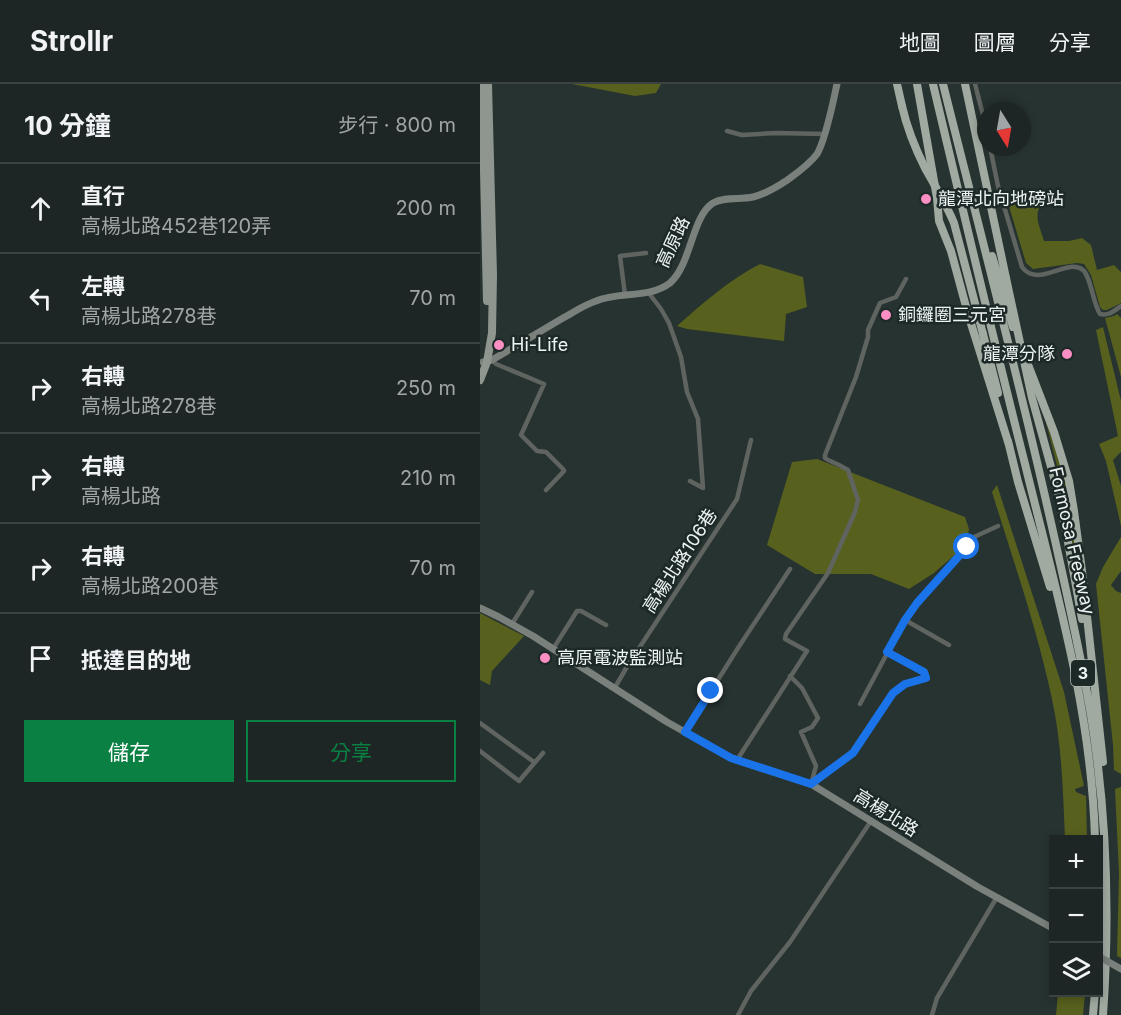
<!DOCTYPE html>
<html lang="zh-TW">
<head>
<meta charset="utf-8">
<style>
  :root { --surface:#1d2625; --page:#2a3232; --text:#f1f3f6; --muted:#a0a5a7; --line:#3b4342; --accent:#0b8043 }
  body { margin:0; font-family:Inter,"Noto Sans TC",sans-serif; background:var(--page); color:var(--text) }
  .controls { position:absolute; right:18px; bottom:18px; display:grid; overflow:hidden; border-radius:0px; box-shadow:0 3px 9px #0003 }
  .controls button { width:54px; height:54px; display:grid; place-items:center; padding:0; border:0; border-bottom:2px solid var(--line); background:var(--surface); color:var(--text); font:30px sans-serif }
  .compass { position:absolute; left:497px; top:18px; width:54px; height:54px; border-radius:50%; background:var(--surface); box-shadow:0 3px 9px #0003; rotate:169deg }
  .stop { position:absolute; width:18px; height:18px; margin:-14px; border:4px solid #1a73e8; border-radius:50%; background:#fff }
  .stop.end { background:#1a73e8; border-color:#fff; box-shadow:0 2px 6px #0008 }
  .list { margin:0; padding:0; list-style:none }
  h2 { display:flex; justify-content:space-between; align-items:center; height:78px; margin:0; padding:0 24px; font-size:26px }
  h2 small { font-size:20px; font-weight:400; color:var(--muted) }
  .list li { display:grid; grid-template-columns:39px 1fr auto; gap:18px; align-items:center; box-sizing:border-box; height:90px; padding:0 24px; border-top:2px solid var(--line) }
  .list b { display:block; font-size:22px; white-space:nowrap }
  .list p { margin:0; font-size:20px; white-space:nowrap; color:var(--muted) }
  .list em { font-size:20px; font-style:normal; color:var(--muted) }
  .actions { display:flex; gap:12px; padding:18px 24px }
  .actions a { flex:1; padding:14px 0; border:2px solid var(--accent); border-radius:0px; text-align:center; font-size:21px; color:var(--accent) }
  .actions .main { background:var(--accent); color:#fff }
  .icon { flex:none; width:33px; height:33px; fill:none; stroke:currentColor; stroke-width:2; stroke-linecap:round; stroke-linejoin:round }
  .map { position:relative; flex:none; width:641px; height:931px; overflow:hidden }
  header { display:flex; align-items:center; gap:36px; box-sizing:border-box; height:84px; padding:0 30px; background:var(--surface); border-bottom:2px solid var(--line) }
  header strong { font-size:28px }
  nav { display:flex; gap:33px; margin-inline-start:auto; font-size:21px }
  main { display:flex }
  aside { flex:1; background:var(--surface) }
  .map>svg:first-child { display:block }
  .green { fill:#525a19 }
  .forest { fill:#57601d }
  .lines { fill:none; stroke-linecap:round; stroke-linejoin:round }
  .street { stroke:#606460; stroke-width:4.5 }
  .secondary { stroke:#7a807b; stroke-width:7 }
  .primary { stroke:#8e968f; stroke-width:8 }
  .highway { stroke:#a0aaa1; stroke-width:8 }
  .secondary-bridge { stroke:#7a807b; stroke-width:7 }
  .highway-bridge { stroke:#a0aaa1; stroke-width:8 }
  .route { stroke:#1a73e8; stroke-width:8 }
  .poi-dot { fill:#fb8fc4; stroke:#1d2927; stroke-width:2 }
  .labels { text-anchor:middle; stroke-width:5; stroke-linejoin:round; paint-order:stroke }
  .shield { fill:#1d2927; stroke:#afb7b6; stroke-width:1.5 }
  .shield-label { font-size:16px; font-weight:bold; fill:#edf4f3 }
  .poi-label { font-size:18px; fill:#edf4f3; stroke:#1d2927; text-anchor:start }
  .street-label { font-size:18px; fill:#edf4f3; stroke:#1d2927 }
</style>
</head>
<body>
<header>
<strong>Strollr</strong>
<nav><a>地圖</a><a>圖層</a><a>分享</a></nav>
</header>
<main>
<aside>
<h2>10 分鐘<small>步行 · 800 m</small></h2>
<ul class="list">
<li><svg class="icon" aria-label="ahead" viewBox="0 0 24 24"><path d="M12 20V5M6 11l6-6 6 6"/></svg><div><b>直行</b><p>高楊北路452巷120弄</p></div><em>200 m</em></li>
<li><svg class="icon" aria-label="left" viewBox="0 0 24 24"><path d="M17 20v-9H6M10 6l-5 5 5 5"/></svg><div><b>左轉</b><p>高楊北路278巷</p></div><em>70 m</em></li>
<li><svg class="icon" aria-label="right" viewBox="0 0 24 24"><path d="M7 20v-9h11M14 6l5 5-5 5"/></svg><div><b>右轉</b><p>高楊北路278巷</p></div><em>250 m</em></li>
<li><svg class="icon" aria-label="right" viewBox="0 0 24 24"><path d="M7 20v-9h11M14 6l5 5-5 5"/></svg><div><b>右轉</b><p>高楊北路</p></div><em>210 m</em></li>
<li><svg class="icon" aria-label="right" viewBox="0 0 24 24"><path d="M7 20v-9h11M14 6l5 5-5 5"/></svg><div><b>右轉</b><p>高楊北路200巷</p></div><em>70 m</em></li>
<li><svg class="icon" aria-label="arrive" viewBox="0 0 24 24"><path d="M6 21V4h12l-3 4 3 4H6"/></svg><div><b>抵達目的地</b></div></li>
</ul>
<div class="actions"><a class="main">儲存</a><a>分享</a></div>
</aside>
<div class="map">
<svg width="641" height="931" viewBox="0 0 641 931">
  <rect width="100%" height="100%" fill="#273331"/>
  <path class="green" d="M564,330L586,398L602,509L580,394Z"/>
  <path class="forest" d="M92,0H181L176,9L155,12Z
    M531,107L536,120L566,111C553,131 557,135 564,157H589L602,154L611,161L617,186L634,181L641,188V219L627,226H623L620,223L611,191L604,180L597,179L553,185L546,179L525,109Z
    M280,180L323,193L327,223L306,230L304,257L207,245L197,242C223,219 249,196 280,180Z
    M637,230L641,234V293L625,234L634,232Z
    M623,243L641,317V368L633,376L641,402V442L626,377L619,360L638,352L616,246Z
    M337,375L485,433L489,445L486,461L454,489L429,505L391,490H335L287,461L312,378Z
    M517,401L584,608L604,702L595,705L596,708L606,712L607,755H585C583,708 582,661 572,615C557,544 533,476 512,408Z
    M641,453V487L631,501L636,507L641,509V690L634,686L633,661L616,500L623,483Z
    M0,529L44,552L12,587L10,601L0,596Z
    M641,703V874L637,872L639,789L635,705Z
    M578,909H605L603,931H576Z"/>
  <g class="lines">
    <path class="street" d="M495,0L506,43
      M247,47L262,51L296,49L344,50
      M510,63L518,102L542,183C558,205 587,173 603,186C611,193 613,220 620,230C629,232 634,227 641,222
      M168,208L181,225L189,239L201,273L207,308L218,335L223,404L210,397
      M145,211L140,172L166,169
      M12,276L16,280L64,300L41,351L57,367L66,368L83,385L84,387L66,406
      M425,536L469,561
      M32,540L52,508
      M73,565L97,527H101L126,541
      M310,592L322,604L338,634L332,643L321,648L336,682L331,700
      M134,605L148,581L257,415L271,356
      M380,620L425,536L437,519L487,463L494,453L518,442
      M0,639L54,678
      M205,648L258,564L310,485
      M0,667L39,697L63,669
      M257,676L327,567L305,555L306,550L348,489L375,428L378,416L368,386L359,381L348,376L345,374V371L376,293L388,253V246L400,219L416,213L426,195
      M331,700L373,669L413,609L425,600L446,594L444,588L407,568
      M258,931L271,907L310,858L391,737
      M452,931L457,914L517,813"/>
    <path class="secondary" d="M3,278L12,276C36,262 59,248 83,234C94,228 104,221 116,217C139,207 169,215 190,199C211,181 212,132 233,119C245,112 260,116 273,113C286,110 296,103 306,97C317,89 329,81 337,70C346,55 353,18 357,0
      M0,524L19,533L53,552L187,638L251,674L331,700L498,803L574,845"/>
    <path class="primary" d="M2,0L7,217
      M0,296L7,278L12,249L13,191L8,0"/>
    <path class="highway" d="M417,0L422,22
      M437,0L457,114L459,137L471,167L488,230L529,361
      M453,0C483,127 513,254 545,380C575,503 612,628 615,756
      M463,0C498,140 535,280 567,421C583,491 599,561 611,631C627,731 630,831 623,931
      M485,0L526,194
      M512,172L533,243
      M503,250L518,309
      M547,278L574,348L589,397L594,427L602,487L623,678
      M528,357L538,398L570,503
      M586,447L602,535
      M613,931L615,908"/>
    <path class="secondary-bridge" d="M618,872L641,885"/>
    <path class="highway-bridge" d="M422,22C427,44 435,64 445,84C455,102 466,120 474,139L503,250
      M526,194L552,314L576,401L586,447"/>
  </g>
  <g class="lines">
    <path class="route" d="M231,607L205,648L251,674L331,700L373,669L413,609L425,600L446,594L444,588L407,568L425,536L437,519L487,463"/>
  </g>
  <g class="poi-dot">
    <circle cx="446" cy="115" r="6"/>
    <circle cx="406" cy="231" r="6"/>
    <circle cx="19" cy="261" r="6"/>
    <circle cx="587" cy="270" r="6"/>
    <circle cx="65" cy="574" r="6"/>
  </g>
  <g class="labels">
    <rect class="shield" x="591" y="576" width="24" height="26" rx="4.5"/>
    <g class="shield-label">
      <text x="603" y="595">3</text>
    </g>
    <g class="poi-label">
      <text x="458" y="121">龍潭北向地磅站</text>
      <text x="418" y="237">銅鑼圈三元宮</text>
      <text x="31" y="267">Hi-Life</text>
      <text x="575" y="276" text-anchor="end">龍潭分隊</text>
      <text x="77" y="580">高原電波監測站</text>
    </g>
    <g class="street-label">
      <text transform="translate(193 158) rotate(-65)" y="6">高原路</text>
      <text transform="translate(592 457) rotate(77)" y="6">Formosa Freeway</text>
      <text transform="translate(200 477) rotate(-57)" y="6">高楊北路106巷</text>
      <text transform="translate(406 729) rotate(32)" y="6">高楊北路</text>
    </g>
  </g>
</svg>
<div class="controls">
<button>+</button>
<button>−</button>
<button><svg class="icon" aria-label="layers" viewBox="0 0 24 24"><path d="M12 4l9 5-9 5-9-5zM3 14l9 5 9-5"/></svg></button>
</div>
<svg class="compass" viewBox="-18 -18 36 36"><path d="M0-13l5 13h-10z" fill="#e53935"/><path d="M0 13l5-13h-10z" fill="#a0a5a7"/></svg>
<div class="stop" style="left:487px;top:463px"></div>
<div class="stop end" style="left:231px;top:607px"></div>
</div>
</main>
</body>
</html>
